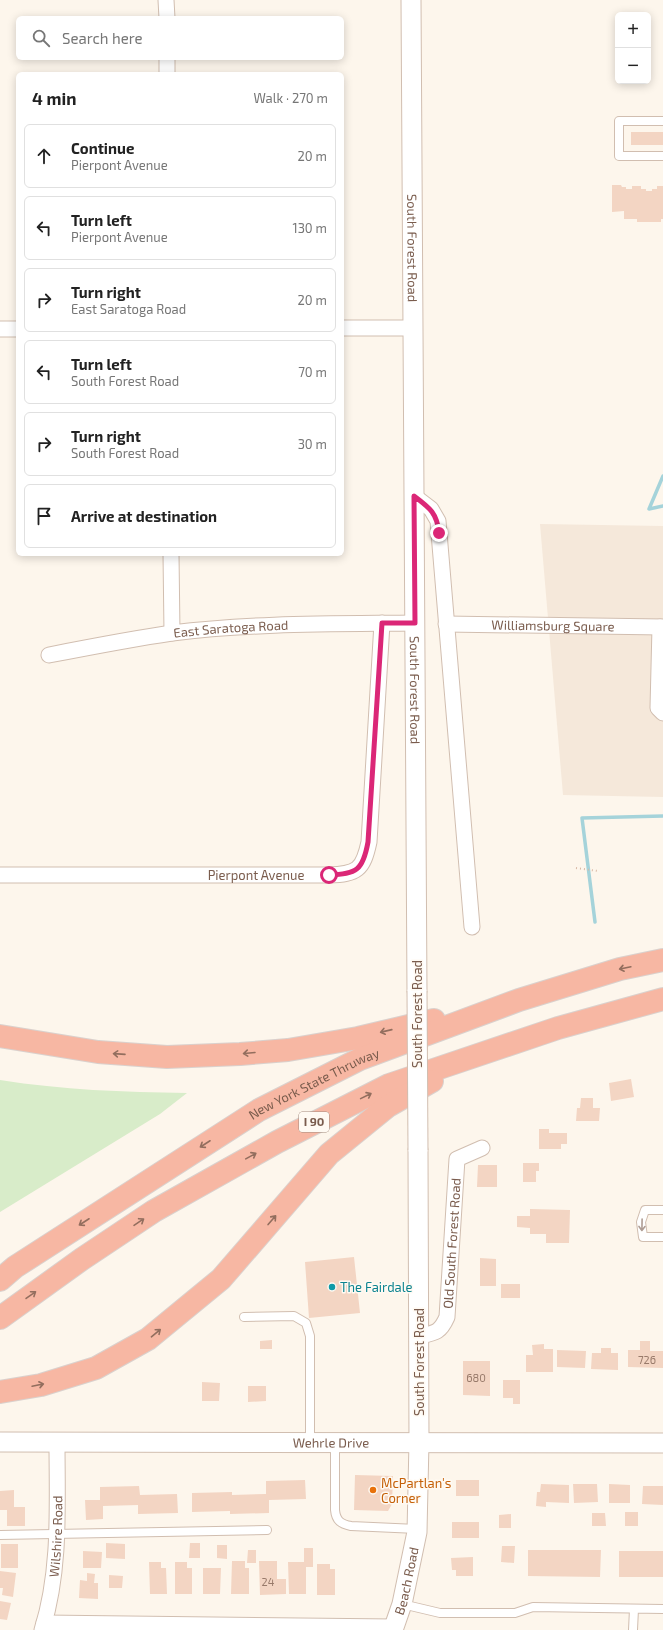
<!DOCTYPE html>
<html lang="en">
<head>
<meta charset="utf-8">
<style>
  :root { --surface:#fff; --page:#f2f2f2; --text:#222; --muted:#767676; --line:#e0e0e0 }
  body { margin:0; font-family:"Exo 2",sans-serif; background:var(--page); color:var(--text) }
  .controls { position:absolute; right:12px; top:12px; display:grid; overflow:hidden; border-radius:6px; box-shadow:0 2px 10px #0003 }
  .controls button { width:36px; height:36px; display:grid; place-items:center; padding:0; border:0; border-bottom:1px solid var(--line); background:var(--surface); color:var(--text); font:20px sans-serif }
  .stop { position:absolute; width:12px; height:12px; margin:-9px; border:3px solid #db2777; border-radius:50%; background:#fff }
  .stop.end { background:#db2777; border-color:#fff; box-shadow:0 1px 4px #0008 }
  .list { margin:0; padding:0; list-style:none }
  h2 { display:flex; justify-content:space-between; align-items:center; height:52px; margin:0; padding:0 16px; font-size:17px }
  h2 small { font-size:13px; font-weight:400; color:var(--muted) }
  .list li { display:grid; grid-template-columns:26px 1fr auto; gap:12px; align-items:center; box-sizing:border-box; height:64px; margin:0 8px 8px; padding:0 8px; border:1px solid var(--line); border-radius:6px }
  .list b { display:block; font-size:15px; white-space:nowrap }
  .list p { margin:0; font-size:13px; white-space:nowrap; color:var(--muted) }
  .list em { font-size:13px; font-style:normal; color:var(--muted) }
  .icon { flex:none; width:22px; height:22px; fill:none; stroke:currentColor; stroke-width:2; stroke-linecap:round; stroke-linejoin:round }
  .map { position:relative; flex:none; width:663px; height:1630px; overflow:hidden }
  .search { position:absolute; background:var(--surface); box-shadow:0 2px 10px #0003; left:16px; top:16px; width:328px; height:44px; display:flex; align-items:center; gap:10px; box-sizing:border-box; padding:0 14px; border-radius:6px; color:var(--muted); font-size:15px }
  .panel { position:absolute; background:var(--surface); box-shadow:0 2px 10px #0003; left:16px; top:72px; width:328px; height:484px; border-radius:6px }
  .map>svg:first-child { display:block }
  .residential { fill:#f5e8da }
  .green { fill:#d8ecc9 }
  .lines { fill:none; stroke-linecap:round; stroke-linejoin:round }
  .stream { stroke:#a5d3da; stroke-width:3.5 }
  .building { fill:#f3d5c3 }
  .service-casing { stroke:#d1beb0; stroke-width:10 }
  .minor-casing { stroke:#d1beb0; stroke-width:17 }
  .tertiary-casing { stroke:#d1beb0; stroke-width:21 }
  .motorway-casing { stroke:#dad1cd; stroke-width:24 }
  .path { stroke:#d9b8a5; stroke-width:2; stroke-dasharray:1 3; stroke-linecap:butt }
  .service { stroke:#fff; stroke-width:8 }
  .minor { stroke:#fff; stroke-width:15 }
  .tertiary { stroke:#fff; stroke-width:19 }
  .motorway { stroke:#f7b7a3; stroke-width:22 }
  .tertiary-bridge-casing { stroke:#d1beb0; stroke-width:21; stroke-linecap:butt }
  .tertiary-bridge { stroke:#fff; stroke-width:19 }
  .oneway { stroke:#936e5e }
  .oneway2 { stroke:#af9d94 }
  .route { stroke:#db2777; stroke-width:5 }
  .culture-dot { fill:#0f9aa8; stroke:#fffaf3; stroke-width:1.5 }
  .food-dot { fill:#e8710a; stroke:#fffaf3; stroke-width:1.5 }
  .labels { text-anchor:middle; stroke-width:3; stroke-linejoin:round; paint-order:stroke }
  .number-label { font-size:11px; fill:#987a6a }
  .shield { fill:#fffaf3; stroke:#a28b7f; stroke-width:1 }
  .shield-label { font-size:12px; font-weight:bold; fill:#7a5c4d }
  .street-label { font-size:13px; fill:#7a5c4d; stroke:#fffaf3 }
  .culture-label { font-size:13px; fill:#0d838f; stroke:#fffaf3; text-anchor:start }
  .food-label { font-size:13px; fill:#c56008; stroke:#fffaf3; text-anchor:start }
</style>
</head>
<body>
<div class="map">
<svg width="663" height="1630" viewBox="0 0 663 1630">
  <rect width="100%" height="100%" fill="#fdf6ec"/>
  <path class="residential" d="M540,524L663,526V797L563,795Z"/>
  <path class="green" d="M0,1080C63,1090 123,1092 187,1093L160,1114L0,1212Z"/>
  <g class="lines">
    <path class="stream" d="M663,476L649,509L663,506
      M595,922L582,818L663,816"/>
  </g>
  <path class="building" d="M631,132H663V145H631Z
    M612,185H621L622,187H626V189H632V186H641V189H646V191H652V189H657V186H663V219H661V222H637V219H624V211L612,212Z
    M631,1079L634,1097L611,1101L609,1083Z
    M581,1098H593V1108H600L599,1121H576L577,1108H580Z
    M539,1129H549V1133H567V1144H561V1149H539Z
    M523,1163H539V1171H536V1182H523Z
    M478,1165H497V1187H477Z
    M530,1209L570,1210L569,1243H546V1234H530V1228L517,1227V1216H530Z
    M354,1257L360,1313L309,1318L305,1262Z
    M480,1258L496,1259V1286H480Z
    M501,1284H520V1298H501Z
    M272,1340V1349H260V1341Z
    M640,1341H650V1351H663V1368L628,1367V1350H640Z
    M544,1344V1349H553V1372H526V1355H533L532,1345Z
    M601,1348H611V1353H618V1370L591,1369L592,1353H601Z
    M557,1350L586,1351L585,1368L557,1367Z
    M463,1361H490V1396L463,1395Z
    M503,1380H520V1404H513V1398H503Z
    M202,1382L220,1383L219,1401H202Z
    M248,1386H266V1401L248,1402Z
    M355,1475L393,1476L392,1504L388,1511L354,1510Z
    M305,1480L306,1499L269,1500V1513L230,1514V1511L192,1512V1493L232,1492V1495L266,1494V1481Z
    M456,1480H479V1496H456Z
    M541,1484L569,1485V1503L546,1502V1507L536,1506L537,1492H540Z
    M573,1484H597L598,1502L574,1503Z
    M609,1484L630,1485V1503H609Z
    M139,1486L140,1495L177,1494L178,1513L138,1514V1505L103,1506V1519L86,1520L85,1500H100V1487Z
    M643,1486H663V1505L642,1504Z
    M14,1490V1507H25V1526H7V1510H0V1491Z
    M625,1512H638V1526H625Z
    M592,1513H605L606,1526H592Z
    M511,1514V1528H499V1515Z
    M452,1522H479V1538H452Z
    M106,1543L125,1544V1559L106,1558Z
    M190,1543H200V1558H189Z
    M1,1544H18V1568H1Z
    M217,1545H227V1559L217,1558Z
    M502,1546H515L514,1563L501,1562Z
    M304,1548H313V1567H306V1594H289L288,1562H304Z
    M248,1550H256V1563H247Z
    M528,1550H601L600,1577L528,1576Z
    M83,1551L102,1552L101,1568H83Z
    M619,1551H663V1577H619Z
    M473,1557V1576H456V1570H452L451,1558Z
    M232,1561H245V1568H249V1594H231Z
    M259,1561H277V1579H286V1594L260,1595Z
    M149,1562H161V1568H166L167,1594H150Z
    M175,1562H187V1568H192V1594H175Z
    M317,1564H330V1569H335V1595H317Z
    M203,1568H221L220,1594H203Z
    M0,1571L16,1573L13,1597L2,1595L3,1588H0Z
    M87,1573L95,1574L94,1583H98V1599L79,1598L80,1580L87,1581Z
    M109,1575L123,1576L122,1588H109Z
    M0,1601L11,1603L7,1620L0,1619Z"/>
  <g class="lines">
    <defs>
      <path id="service" d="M663,121H619V156H663
        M663,1210H645L641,1222L643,1237H663
        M244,1317L294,1316L306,1323L310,1336V1442
        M335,1442V1510C336,1521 341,1524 351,1526L417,1529
        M0,1535L267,1530
        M402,1604L440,1613H515L533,1607L663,1609
        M633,1630L634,1609"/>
      <g id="minor">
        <path d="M166,0L167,18"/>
        <path d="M167,58V74"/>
        <path d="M342,328H414"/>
        <path d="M0,329H18"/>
        <path d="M414,496L431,509L438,521L472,927"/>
        <path d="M171,554L172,633"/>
        <path id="s1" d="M446,624L663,627"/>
        <path d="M660,627L658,708L663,713"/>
        <path id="s2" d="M49,655C90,647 131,639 172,633C252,623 334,624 415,623"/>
        <path id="s3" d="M0,875H329C357,874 363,870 369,842L382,623"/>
        <path id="s4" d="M419,1336C435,1333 440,1333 447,1317L457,1159L482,1148"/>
        <path d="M44,1623L394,1627"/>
        <path id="s5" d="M42,1630C61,1570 57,1504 57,1442"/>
      </g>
      <g id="tertiary">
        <path id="s6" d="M411,0L417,991"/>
        <path id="s7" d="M0,1442L663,1443"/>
        <path id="s8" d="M393,1630L402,1604L417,1532L419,1442L418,1150"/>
      </g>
      <g id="motorway">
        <path d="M0,1036L98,1052L167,1057L240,1054L288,1050L358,1038L434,1020"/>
        <path id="s9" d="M0,1280L15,1267L259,1110L360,1059L519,1000L620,969L663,960"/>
        <path d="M0,1318L82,1259L154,1211L277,1142L389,1085L558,1028L663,999"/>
        <path d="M0,1392L41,1385L96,1368L148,1339L221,1279L329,1154L388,1106L432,1081"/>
      </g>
    </defs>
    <use href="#service" class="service-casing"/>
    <use href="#minor" class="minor-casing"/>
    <use href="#tertiary" class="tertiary-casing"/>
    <use href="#motorway" class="motorway-casing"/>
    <path class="path" d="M576,868L598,871"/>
    <use href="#service" class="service"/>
    <use href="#minor" class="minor"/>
    <use href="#tertiary" class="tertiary"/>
    <use href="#motorway" class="motorway"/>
    <defs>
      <path id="tertiary-bridge" d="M417,991L418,1150"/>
    </defs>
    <use href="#tertiary-bridge" class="tertiary-bridge-casing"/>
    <use href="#tertiary-bridge" class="tertiary-bridge"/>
  </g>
  <defs><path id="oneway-shaft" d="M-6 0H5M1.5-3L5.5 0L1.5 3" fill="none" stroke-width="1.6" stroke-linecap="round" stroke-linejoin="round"/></defs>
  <g class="oneway">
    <use href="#oneway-shaft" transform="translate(625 968) rotate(168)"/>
    <use href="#oneway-shaft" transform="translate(386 1031) rotate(167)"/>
    <use href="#oneway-shaft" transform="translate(249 1053) rotate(175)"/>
    <use href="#oneway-shaft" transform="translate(119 1054) rotate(-176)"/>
    <use href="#oneway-shaft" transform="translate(366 1096) rotate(-26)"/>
    <use href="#oneway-shaft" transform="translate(205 1144) rotate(147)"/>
    <use href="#oneway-shaft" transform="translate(251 1156) rotate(-29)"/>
    <use href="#oneway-shaft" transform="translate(272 1220) rotate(-49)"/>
    <use href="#oneway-shaft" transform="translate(84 1222) rotate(147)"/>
    <use href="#oneway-shaft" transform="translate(139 1222) rotate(-34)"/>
    <use href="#oneway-shaft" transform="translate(31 1295) rotate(-35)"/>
    <use href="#oneway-shaft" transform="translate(156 1333) rotate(-40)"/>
    <use href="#oneway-shaft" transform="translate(38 1385) rotate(-12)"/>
  </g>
  <use class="oneway2" href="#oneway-shaft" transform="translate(642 1225) rotate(91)"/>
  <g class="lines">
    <path class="route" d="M329,875C357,874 363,870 368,842L382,623H415L414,496C430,508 437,513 439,533"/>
  </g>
  <circle class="culture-dot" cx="332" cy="1287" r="4"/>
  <circle class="food-dot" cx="373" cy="1490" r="4"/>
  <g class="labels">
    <g class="number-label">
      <text x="647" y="1364">726</text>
      <text x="476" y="1382">680</text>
      <text x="268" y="1586">24</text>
    </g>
    <rect class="shield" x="299" y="1112" width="30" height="20" rx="3"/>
    <g class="shield-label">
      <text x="314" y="1126">I 90</text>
    </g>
    <g class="street-label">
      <text dy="5" stroke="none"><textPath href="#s6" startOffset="248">South Forest Road</textPath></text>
      <text dy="5" stroke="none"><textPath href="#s1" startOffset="107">Williamsburg Square</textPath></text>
      <text dy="5" stroke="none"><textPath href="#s2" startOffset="184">East Saratoga Road</textPath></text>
      <text dy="5" stroke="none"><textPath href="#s6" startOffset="690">South Forest Road</textPath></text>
      <text dy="5" stroke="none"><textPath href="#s3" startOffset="256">Pierpont Avenue</textPath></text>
      <text transform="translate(417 1014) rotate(-90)" y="5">South Forest Road</text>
      <text dy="5" stroke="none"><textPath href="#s9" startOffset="371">New York State Thruway</textPath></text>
      <text dy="5" stroke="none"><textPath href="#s4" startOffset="110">Old South Forest Road</textPath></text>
      <text transform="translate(419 1362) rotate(-90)" y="5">South Forest Road</text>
      <text dy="5" stroke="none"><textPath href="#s7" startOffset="331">Wehrle Drive</textPath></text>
      <text dy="5" stroke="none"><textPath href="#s5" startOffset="95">Wilshire Road</textPath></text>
      <text dy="5" stroke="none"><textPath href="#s8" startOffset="51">Beach Road</textPath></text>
    </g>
    <g class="culture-label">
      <text x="340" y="1292">The Fairdale</text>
    </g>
    <g class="food-label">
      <text x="381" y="1488">McPartlan's<tspan x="381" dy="15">Corner</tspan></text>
    </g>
  </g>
</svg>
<div class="controls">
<button>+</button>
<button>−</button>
</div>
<div class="stop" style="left:329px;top:875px"></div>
<div class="stop end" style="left:439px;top:533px"></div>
<div class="search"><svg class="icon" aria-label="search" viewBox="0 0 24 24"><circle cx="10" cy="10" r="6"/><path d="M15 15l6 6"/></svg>Search here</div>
<section class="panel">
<h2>4 min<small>Walk · 270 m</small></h2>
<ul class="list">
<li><svg class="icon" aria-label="ahead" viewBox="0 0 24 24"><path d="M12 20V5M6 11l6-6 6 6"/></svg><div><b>Continue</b><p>Pierpont Avenue</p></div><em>20 m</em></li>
<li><svg class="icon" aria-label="left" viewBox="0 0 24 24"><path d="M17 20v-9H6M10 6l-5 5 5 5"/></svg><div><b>Turn left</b><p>Pierpont Avenue</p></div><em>130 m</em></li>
<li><svg class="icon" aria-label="right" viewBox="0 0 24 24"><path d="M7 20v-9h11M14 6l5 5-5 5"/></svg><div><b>Turn right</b><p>East Saratoga Road</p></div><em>20 m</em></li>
<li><svg class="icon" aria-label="left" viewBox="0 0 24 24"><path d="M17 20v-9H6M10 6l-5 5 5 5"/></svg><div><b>Turn left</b><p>South Forest Road</p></div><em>70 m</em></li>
<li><svg class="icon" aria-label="right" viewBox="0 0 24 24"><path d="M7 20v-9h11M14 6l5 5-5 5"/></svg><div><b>Turn right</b><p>South Forest Road</p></div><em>30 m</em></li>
<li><svg class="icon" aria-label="arrive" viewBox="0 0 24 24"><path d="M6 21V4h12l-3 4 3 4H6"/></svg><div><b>Arrive at destination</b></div></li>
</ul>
</section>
</div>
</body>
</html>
